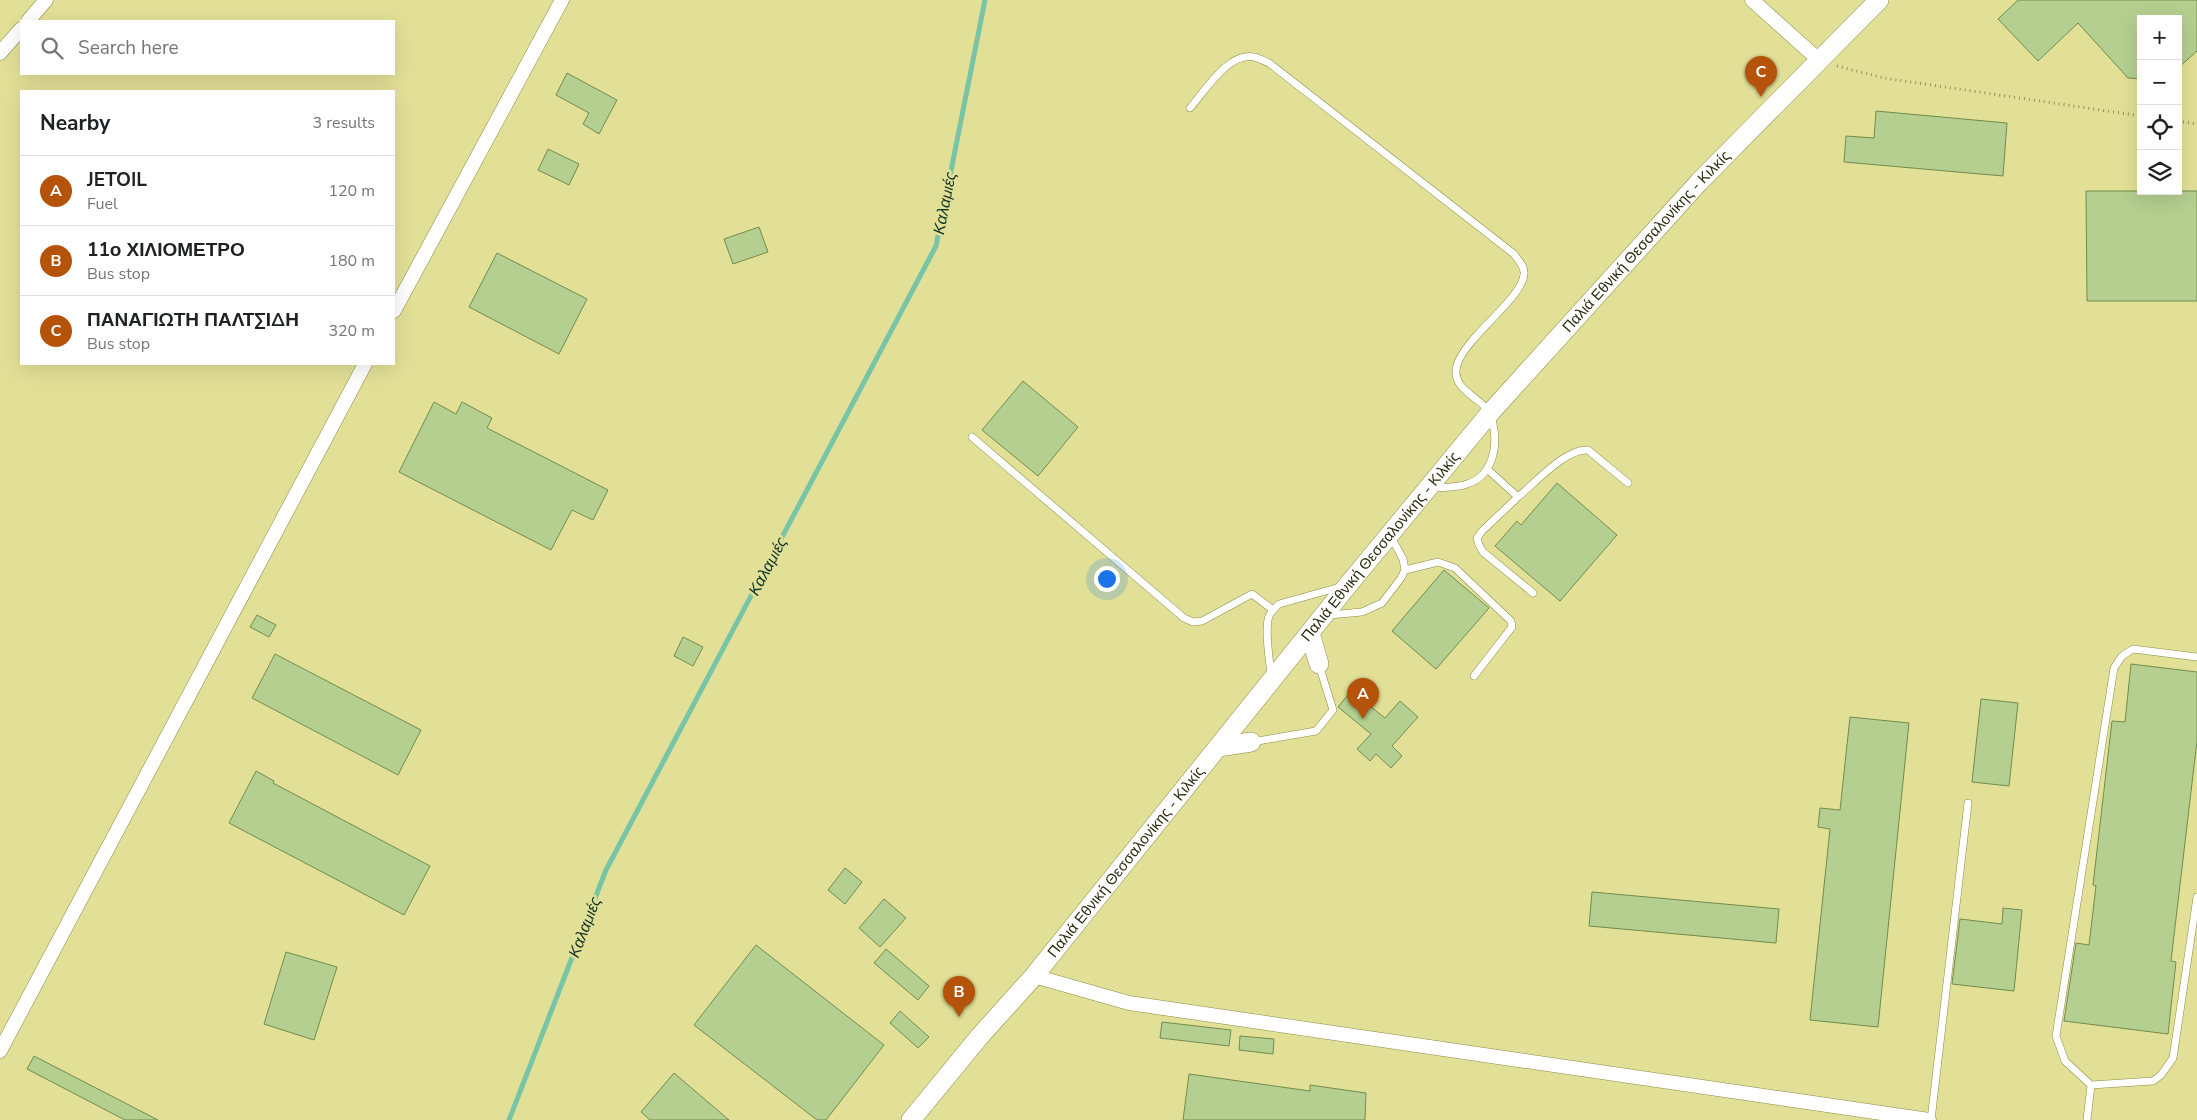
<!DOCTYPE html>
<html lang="en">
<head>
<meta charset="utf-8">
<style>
  :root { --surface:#fff; --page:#f2f2f2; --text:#202124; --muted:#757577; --line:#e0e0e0; --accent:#b45309 }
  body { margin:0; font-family:"Nunito Sans",sans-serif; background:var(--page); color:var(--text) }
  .controls { position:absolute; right:15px; top:15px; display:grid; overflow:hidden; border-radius:0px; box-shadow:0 5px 20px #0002 }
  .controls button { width:45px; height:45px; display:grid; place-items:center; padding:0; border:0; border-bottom:1px solid var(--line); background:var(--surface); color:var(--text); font:25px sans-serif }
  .you { position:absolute; left:1106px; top:578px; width:18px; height:18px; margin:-12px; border:4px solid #fff; border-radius:50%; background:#1a73e8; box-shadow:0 0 0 8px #1a73e833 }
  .badge { display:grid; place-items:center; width:32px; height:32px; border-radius:50%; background:var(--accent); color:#fff; font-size:16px; font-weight:700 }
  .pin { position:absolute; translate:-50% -41px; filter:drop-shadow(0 1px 2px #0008) }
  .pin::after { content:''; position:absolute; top:26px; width:18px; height:15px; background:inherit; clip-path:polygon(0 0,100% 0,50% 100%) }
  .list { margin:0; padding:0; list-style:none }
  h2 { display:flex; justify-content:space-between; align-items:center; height:65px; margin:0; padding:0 20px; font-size:21px }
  h2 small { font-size:16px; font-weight:400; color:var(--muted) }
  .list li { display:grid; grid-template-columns:32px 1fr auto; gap:15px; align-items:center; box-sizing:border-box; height:70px; padding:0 20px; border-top:1px solid var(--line) }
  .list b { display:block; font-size:19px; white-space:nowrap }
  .list p { margin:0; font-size:16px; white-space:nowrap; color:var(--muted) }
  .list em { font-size:16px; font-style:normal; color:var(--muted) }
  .icon { flex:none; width:28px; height:28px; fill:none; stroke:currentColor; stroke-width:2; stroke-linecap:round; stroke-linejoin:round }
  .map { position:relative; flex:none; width:2197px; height:1120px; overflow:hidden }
  .search { position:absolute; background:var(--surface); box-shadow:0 5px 20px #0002; left:20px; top:20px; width:375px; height:55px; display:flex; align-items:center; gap:12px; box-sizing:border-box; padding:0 18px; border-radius:0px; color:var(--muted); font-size:19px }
  .panel { position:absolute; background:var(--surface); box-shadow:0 5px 20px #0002; left:20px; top:90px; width:375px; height:275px; border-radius:0px }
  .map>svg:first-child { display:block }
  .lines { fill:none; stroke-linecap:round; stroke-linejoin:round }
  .stream { stroke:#77c5a6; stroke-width:5 }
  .building { fill:#b4cf90; stroke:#728c4c }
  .lane-casing { stroke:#8d8b43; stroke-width:8 }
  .street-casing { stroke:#8d8b43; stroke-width:15 }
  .secondary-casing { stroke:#8d8b43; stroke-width:20 }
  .path { stroke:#92915b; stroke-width:3; stroke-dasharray:1 4; stroke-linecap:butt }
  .lane { stroke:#fff; stroke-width:7 }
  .street { stroke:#fff; stroke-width:14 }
  .secondary { stroke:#fff; stroke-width:19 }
  .labels { text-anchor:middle; stroke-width:5; stroke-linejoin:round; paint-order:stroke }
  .street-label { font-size:15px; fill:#2d2c0e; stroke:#e2e097 }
  .water-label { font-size:16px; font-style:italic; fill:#0f3327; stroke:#e2e097 }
</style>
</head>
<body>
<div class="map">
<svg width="2197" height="1120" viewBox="0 0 2197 1120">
  <rect width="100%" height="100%" fill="#e2e097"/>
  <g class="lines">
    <path class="stream" d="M509,1120L606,870L936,246L985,0"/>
  </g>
  <path class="building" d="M2018,0H2197V51L2178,68V19H2141V79L2128,78L2078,23L2038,61L1998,19Z
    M567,73L617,100L599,134L583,124L589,113L556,95Z
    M1876,111L2007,123L2003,176L1844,162L1846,136L1874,138Z
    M548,149L579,164L569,185L538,170Z
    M2086,191H2197V301H2087Z
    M759,227L768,252L733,264L724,239Z
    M497,253L587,299L559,354L469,307Z
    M1023,381L1078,427L1038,476L982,430Z
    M434,402L456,414L462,402L492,418L487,428L608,490L593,520L572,510L551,550L399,472Z
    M1557,483L1617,535L1560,601L1495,546L1517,521L1521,525Z
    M1444,570L1489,608L1436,669L1392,631Z
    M257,615L276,625L269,637L250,627Z
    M683,637L703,647L693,666L674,656Z
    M275,654L421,730L398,775L252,698Z
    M2131,664L2197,672V741L2171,961L2176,962L2168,1034L2064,1021L2076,943L2089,945L2096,886L2093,885L2112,721L2125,722Z
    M1351,691L1385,718L1400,701L1418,717L1392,746L1402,756L1391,768L1376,754L1370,761L1357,749L1371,734L1338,707Z
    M1981,699L2018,703L2009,786L1972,782Z
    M1850,717L1909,723L1878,1027L1810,1020L1830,829L1818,827L1820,808L1840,810Z
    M256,771L274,781L273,783L430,866L404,915L229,823Z
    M845,868L862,882L845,904L828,890Z
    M1592,892L1779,909L1776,943L1589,926Z
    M884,899L906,918L880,947L859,928Z
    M2003,908L2022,910L2014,991L1952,984L1960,919L2002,924Z
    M756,945L884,1045L826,1120H817L694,1025Z
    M886,949L929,986L918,1000L874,963Z
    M286,952L337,967L314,1040L264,1024Z
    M900,1011L929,1037L918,1048L890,1023Z
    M1162,1022L1231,1030L1229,1046L1160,1038Z
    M1240,1036L1274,1039L1273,1054L1239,1050Z
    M34,1056L158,1120H125L27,1069Z
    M674,1073L729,1120H650L641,1112Z
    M1189,1074L1310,1091V1085L1366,1093L1365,1120H1183Z"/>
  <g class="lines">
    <defs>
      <path id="lane" d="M1190,108C1205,91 1228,52 1254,57C1259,58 1264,61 1269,63L1514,254C1518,260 1525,266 1524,274C1523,298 1466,336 1457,365C1450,390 1481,397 1490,413C1491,416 1492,421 1493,424C1498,446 1493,476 1467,484C1457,488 1444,487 1433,488
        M972,437L1184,618L1193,622L1202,621L1252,594L1273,610
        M1487,469L1518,497L1482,531L1477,538L1479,545L1483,552L1533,593
        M1518,497C1535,483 1566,448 1588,450L1628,483
        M1405,570L1438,562L1455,568L1511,621L1512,627L1474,676
        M1329,615L1362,612L1382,603L1401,578L1405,570L1403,559L1391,537
        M2197,657L2133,649L2122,656L2114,668L2056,1036L2065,1061L2091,1085L2153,1081L2161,1075L2173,1058L2197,897
        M1271,676C1270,661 1264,630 1269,616C1271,611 1275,608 1279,604L1340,587
        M1252,742L1316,731L1333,710L1319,665
        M1931,1120L1968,803
        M2087,1120L2091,1085"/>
      <path id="street" d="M1752,0L1820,61
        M28,21L46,0
        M0,53L21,29
        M394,311L562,0
        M1034,976L1129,1003L1929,1120
        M0,1051L365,364"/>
      <g id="secondary">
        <path d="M1310,633L1319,664"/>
        <path d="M1218,747L1251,742"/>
        <path id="s1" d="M911,1120L980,1036L1034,976L1348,585L1490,413L1699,182L1879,0"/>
      </g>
    </defs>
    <use href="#lane" class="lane-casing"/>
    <use href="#street" class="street-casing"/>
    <use href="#secondary" class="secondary-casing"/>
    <path class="path" d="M1837,66L1884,78L2141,116
      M2178,121L2197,124"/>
    <use href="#lane" class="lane"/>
    <use href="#street" class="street"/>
    <use href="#secondary" class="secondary"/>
  </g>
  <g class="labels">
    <g class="street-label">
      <text dy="5" stroke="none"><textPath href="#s1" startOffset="1146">Παλιά Εθνική Θεσσαλονίκης - Κιλκίς</textPath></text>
      <text dy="5" stroke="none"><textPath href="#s1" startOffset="741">Παλιά Εθνική Θεσσαλονίκης - Κιλκίς</textPath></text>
      <text dy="5" stroke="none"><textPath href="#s1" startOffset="336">Παλιά Εθνική Θεσσαλονίκης - Κιλκίς</textPath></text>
    </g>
    <g class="water-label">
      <text transform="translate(944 203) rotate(-79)" y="6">Καλαμιές</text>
      <text transform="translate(767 566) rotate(-62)" y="6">Καλαμιές</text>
      <text transform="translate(584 927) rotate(-69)" y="6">Καλαμιές</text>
    </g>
  </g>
</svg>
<div class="controls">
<button>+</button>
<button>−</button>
<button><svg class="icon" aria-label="locate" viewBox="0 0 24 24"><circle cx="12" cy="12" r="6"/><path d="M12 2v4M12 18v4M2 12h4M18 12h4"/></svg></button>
<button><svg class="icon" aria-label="layers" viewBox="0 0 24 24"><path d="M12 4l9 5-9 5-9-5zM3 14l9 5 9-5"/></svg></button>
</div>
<div class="you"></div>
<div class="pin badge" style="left:1363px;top:719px">A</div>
<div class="pin badge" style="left:959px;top:1017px">B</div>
<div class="pin badge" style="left:1761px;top:97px">C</div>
<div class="search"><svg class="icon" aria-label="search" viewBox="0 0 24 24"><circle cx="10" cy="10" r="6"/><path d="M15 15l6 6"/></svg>Search here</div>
<section class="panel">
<h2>Nearby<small>3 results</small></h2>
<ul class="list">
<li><span class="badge">A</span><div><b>JETOIL</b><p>Fuel</p></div><em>120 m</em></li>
<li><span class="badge">B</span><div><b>11ο ΧΙΛΙΟΜΕΤΡΟ</b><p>Bus stop</p></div><em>180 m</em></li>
<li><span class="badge">C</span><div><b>ΠΑΝΑΓΙΩΤΗ ΠΑΛΤΣΙΔΗ</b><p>Bus stop</p></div><em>320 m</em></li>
</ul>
</section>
</div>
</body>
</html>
